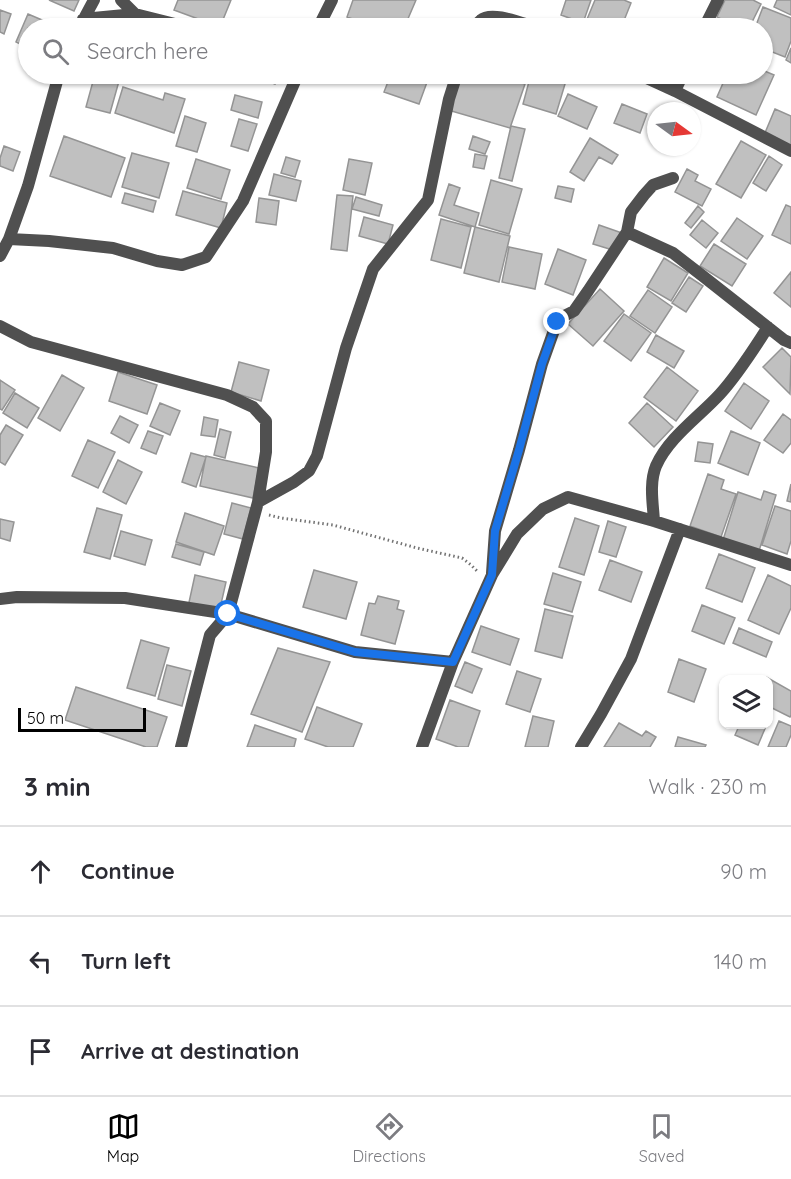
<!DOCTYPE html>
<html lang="en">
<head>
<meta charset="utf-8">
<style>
  :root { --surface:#fff; --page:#f2f2f3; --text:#2b2b33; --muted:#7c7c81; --line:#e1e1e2; --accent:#000 }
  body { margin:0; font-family:Quicksand,sans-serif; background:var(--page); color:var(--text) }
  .controls { position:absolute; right:18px; bottom:18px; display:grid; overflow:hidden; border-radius:12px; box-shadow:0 2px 4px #0004 }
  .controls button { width:54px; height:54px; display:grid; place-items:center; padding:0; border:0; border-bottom:2px solid var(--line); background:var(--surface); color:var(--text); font:30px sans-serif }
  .compass { position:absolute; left:647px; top:102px; width:54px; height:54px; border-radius:50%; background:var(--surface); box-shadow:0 2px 4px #0004; rotate:105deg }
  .scale { position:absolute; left:18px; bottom:15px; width:128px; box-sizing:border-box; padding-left:6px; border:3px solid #000; border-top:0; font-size:16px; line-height:21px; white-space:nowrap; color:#000; -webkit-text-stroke:4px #fff; paint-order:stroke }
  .stop { position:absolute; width:18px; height:18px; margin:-14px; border:4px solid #1a73e8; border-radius:50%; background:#fff }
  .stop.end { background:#1a73e8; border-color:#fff; box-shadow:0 2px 6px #0008 }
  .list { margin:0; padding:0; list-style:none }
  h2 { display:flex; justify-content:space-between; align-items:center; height:78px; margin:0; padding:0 24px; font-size:26px }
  h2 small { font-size:20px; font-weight:400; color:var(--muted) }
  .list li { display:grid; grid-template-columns:39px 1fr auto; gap:18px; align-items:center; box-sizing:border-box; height:90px; padding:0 24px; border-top:2px solid var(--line) }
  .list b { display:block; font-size:22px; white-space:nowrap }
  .list em { font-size:20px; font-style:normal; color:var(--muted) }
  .icon { flex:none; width:33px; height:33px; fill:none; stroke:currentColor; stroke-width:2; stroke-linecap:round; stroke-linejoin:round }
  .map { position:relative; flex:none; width:791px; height:747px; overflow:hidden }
  .search { position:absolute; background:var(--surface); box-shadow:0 2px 4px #0004; left:18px; right:18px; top:18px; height:66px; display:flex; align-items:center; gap:15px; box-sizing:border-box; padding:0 21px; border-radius:33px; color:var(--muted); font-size:22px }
  .sheet { height:348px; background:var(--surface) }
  nav { display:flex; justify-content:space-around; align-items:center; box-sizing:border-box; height:84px; border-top:2px solid var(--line); background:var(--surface); font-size:16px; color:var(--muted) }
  nav a { display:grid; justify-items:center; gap:3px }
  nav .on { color:var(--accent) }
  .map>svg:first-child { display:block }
  .building { fill:#c0c0c0; stroke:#949494; stroke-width:1.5 }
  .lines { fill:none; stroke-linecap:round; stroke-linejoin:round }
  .path { stroke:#727272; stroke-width:3; stroke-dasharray:1.5 3; stroke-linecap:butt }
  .minor { stroke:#505050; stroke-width:12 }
  .route { stroke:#1a73e8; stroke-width:8 }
</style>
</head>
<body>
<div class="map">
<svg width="791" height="747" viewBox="0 0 791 747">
  <rect width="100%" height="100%" fill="#fff"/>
  <path class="building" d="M49,0H79L74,11Z
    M178,0H231L220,27L174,10Z
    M353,0H416L404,28H377L347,17Z
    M566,0H591L583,23L561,15Z
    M595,0H624L631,3L621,28H597L585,24Z
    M725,0H753L761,4L749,28H739L717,17Z
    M777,0H791V15L774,7Z
    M763,7L791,18V41L785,57L762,48V28H755Z
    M0,10L11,14L4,34L0,32Z
    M28,14L56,26L55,28H28V48L16,42Z
    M636,19L656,28H632Z
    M791,48V63L786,60Z
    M762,70L774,75L756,115L717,97L727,74H762Z
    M95,74H121L110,113L86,107Z
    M139,74H156L154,81L138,76Z
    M254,74H279L275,84L253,76Z
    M391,74H430L419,104L384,92Z
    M460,74H490L525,84L510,128L448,110Z
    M504,74H521L520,78Z
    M531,74H568L556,114L523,104Z
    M123,87L163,100L165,93L185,99L174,133L115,113Z
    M568,94L597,107L587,129L558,116Z
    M235,95L262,102L258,118L231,110Z
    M622,104L647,114L640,133L614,123Z
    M775,109L791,116V152L762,140Z
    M185,116L206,123L197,152L176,146Z
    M239,119L257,124L248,151L231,146Z
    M511,126L525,129L512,181L499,178Z
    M64,136L125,158L111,197L50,176Z
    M473,136L490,142L485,154L469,149Z
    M590,138L618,155L612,164L599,157L584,181L570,172Z
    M741,141L766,155L741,198L716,184Z
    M4,146L20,152L13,171L0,166V158Z
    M132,153L169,163L159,198L122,187Z
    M475,154L487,156L484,169L473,167Z
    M769,156L782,165L766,191L753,183Z
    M286,157L300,161L295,177L281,173Z
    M196,159L230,170L221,199L187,188Z
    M349,159L372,163L365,195L343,190Z
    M687,169L698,175L695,181L711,189L702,206L675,192Z
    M274,174L301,181L296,201L269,195Z
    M491,180L522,189L509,234L479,225Z
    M449,184L460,188L454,205L479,213L475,227L439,215Z
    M558,186L574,189L571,202L555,198Z
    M183,191L227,203L221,228L176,215Z
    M125,193L156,201L153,212L122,203Z
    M337,195L353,196L347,251L331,249Z
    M356,197L382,205L379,216L352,209Z
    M259,198L279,201L276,225L256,222Z
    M786,205L791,207V244L772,235Z
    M698,206L704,212L691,228L685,223Z
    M364,217L393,225L388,244L359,236Z
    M737,218L763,236L747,259L721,241Z
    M441,219L471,227L461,268L431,260Z
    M702,220L718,233L706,248L690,235Z
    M599,225L622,233L616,251L593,244Z
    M475,227L510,236L499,282L464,273Z
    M714,244L746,264L732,286L700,266Z
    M509,247L542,254L535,289L502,282Z
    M558,249L586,260L573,295L545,284Z
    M664,258L688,273L671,301L647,287Z
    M791,272V307L774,293Z
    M689,277L703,286L686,312L672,303Z
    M600,289L624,311L593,346L568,324Z
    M648,290L672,307L655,333L630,316Z
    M624,314L651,333L631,361L604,341Z
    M656,335L684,351L674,368L647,352Z
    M782,348L791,357L790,394L763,367Z
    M239,362L269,370L261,401L231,392Z
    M667,367L698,391L676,421L644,397Z
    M118,372L157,385L147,414L109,401Z
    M62,375L84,388L60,431L38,418Z
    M0,380L15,390L2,410L0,409Z
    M744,383L769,401L751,429L725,411Z
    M15,393L39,408L27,428L3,413Z
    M160,403L180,411L170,435L150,426Z
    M647,403L673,427L654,447L629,423Z
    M783,414L791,420V443L783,453L764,440Z
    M120,416L138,425L129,443L111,433Z
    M204,417L218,420L215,437L201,435Z
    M6,425L23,435L5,465L0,462V435Z
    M220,429L231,432L225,458L214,455Z
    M148,431L163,436L156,454L141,448Z
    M731,431L760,443L748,475L718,463Z
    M88,440L115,452L98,488L72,476Z
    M698,442L713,444L710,463L695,461Z
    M191,453L206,457L196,487L182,482Z
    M206,456L259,468L253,498L200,486Z
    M118,460L142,472L126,504L103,492Z
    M708,474L724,480L721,489L736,494L721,537L690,526Z
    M791,484V502L787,501Z
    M764,491L776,495L759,551L723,540L738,492L761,500Z
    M232,503L251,508L243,539L224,534Z
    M775,506L791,511V541L787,554L762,545Z
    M97,508L122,515L110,559L84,552Z
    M185,513L224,526L214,555L176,542Z
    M575,518L599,526L584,575L559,567Z
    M0,519L14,522L10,541L0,538Z
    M608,521L626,527L616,557L599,552Z
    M121,531L152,540L145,565L114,556Z
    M176,544L204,552L200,565L172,557Z
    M719,554L755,568L742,602L706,588Z
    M610,560L642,572L631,602L599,590Z
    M314,570L357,582L346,619L303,607Z
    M553,573L581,582L572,612L544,604Z
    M195,575L226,582L219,613L188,607Z
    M768,575L791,586V608L779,634L748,620Z
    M378,596L399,601L397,609L404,611L395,644L361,635L369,603L375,604Z
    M702,605L735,618L724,644L692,631Z
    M545,609L573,616L562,658L535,651Z
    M481,626L519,639L510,665L472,652Z
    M739,628L772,642L766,657L733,643Z
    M141,640L169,648L155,696L127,688Z
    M278,648L330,662L302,732L251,714Z
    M679,659L706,669L694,702L668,692Z
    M465,662L482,669L472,693L455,686Z
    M167,665L191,671L182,706L158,699Z
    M517,671L541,679L530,712L506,704Z
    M766,677L791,691V715L790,717L768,706V680H765Z
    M76,687L167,717L157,747H146L65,720Z
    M450,700L480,711L468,747H458L436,739Z
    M317,707L362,724L353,747H328L305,739Z
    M533,716L554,721L548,747H525Z
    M779,721L791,726V735L786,747H768Z
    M619,723L642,736L646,731L656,737L650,747H604Z
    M740,724H767L758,745L735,735Z
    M255,725L296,739L294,747H247Z
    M678,737L706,745L705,747H675Z"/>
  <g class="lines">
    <path class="path" d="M269,515L281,518L333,525L417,548L462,558L471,565L477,571"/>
    <path class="minor" d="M121,0L135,14
      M83,19L135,14L191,28
      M79,28L94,0
      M318,28L332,0
      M475,28C477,26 478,22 481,20C492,10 526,25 539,28
      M704,28L718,0
      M638,74L675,91L683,74
      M675,91L791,151
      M627,232L673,253L704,277L784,340L791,343
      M9,239L49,241L113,248L157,261L182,265L206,257L243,201L298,74
      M0,256L9,239L28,186L59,74
      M0,326L31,342L227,395L253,407L266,421V452L258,502L228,614L210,635L181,747
      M258,502L294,482L309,471L317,456L346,348L373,269L428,200L449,99L457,74
      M654,521C653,504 649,483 656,466C669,437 699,417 720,394C739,373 753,350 768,327
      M492,573L495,531L519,450L542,364L557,322L564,316L574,311L588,291L627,232L631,212L644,195L653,185L673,178
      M0,599L17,597L125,598L228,614L355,652L453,662
      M422,747L453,662L492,575L517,534L543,509L568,497L654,521L791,565
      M581,747L601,714L631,659L680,529"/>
  </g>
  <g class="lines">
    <path class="route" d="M228,614L355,652L453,662L492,575L495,531L519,450L542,364L557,322"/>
  </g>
</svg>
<div class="controls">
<button><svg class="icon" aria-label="layers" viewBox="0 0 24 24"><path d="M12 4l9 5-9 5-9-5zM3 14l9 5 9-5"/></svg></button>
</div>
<svg class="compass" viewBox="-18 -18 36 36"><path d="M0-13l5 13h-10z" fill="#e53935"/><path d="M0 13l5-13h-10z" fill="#7c7c81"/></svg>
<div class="scale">50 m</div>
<div class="stop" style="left:228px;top:614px"></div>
<div class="stop end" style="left:557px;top:322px"></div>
<div class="search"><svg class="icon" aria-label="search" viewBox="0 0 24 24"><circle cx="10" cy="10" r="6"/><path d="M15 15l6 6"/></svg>Search here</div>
</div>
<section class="sheet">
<h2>3 min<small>Walk · 230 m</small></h2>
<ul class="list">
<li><svg class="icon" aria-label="ahead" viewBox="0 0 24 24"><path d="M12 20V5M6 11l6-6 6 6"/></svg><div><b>Continue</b></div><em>90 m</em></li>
<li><svg class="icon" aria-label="left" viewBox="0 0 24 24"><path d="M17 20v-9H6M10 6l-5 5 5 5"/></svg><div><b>Turn left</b></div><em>140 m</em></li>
<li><svg class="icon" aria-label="arrive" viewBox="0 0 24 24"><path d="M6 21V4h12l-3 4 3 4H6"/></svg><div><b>Arrive at destination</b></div></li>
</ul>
</section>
<nav>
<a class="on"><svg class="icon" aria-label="map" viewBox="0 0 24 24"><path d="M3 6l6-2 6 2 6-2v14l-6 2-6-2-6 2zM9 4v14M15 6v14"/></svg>Map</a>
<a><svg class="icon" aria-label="directions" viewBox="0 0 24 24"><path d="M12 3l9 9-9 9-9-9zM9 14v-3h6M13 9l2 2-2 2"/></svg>Directions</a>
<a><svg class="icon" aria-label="saved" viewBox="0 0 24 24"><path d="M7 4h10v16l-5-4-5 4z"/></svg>Saved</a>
</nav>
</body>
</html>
